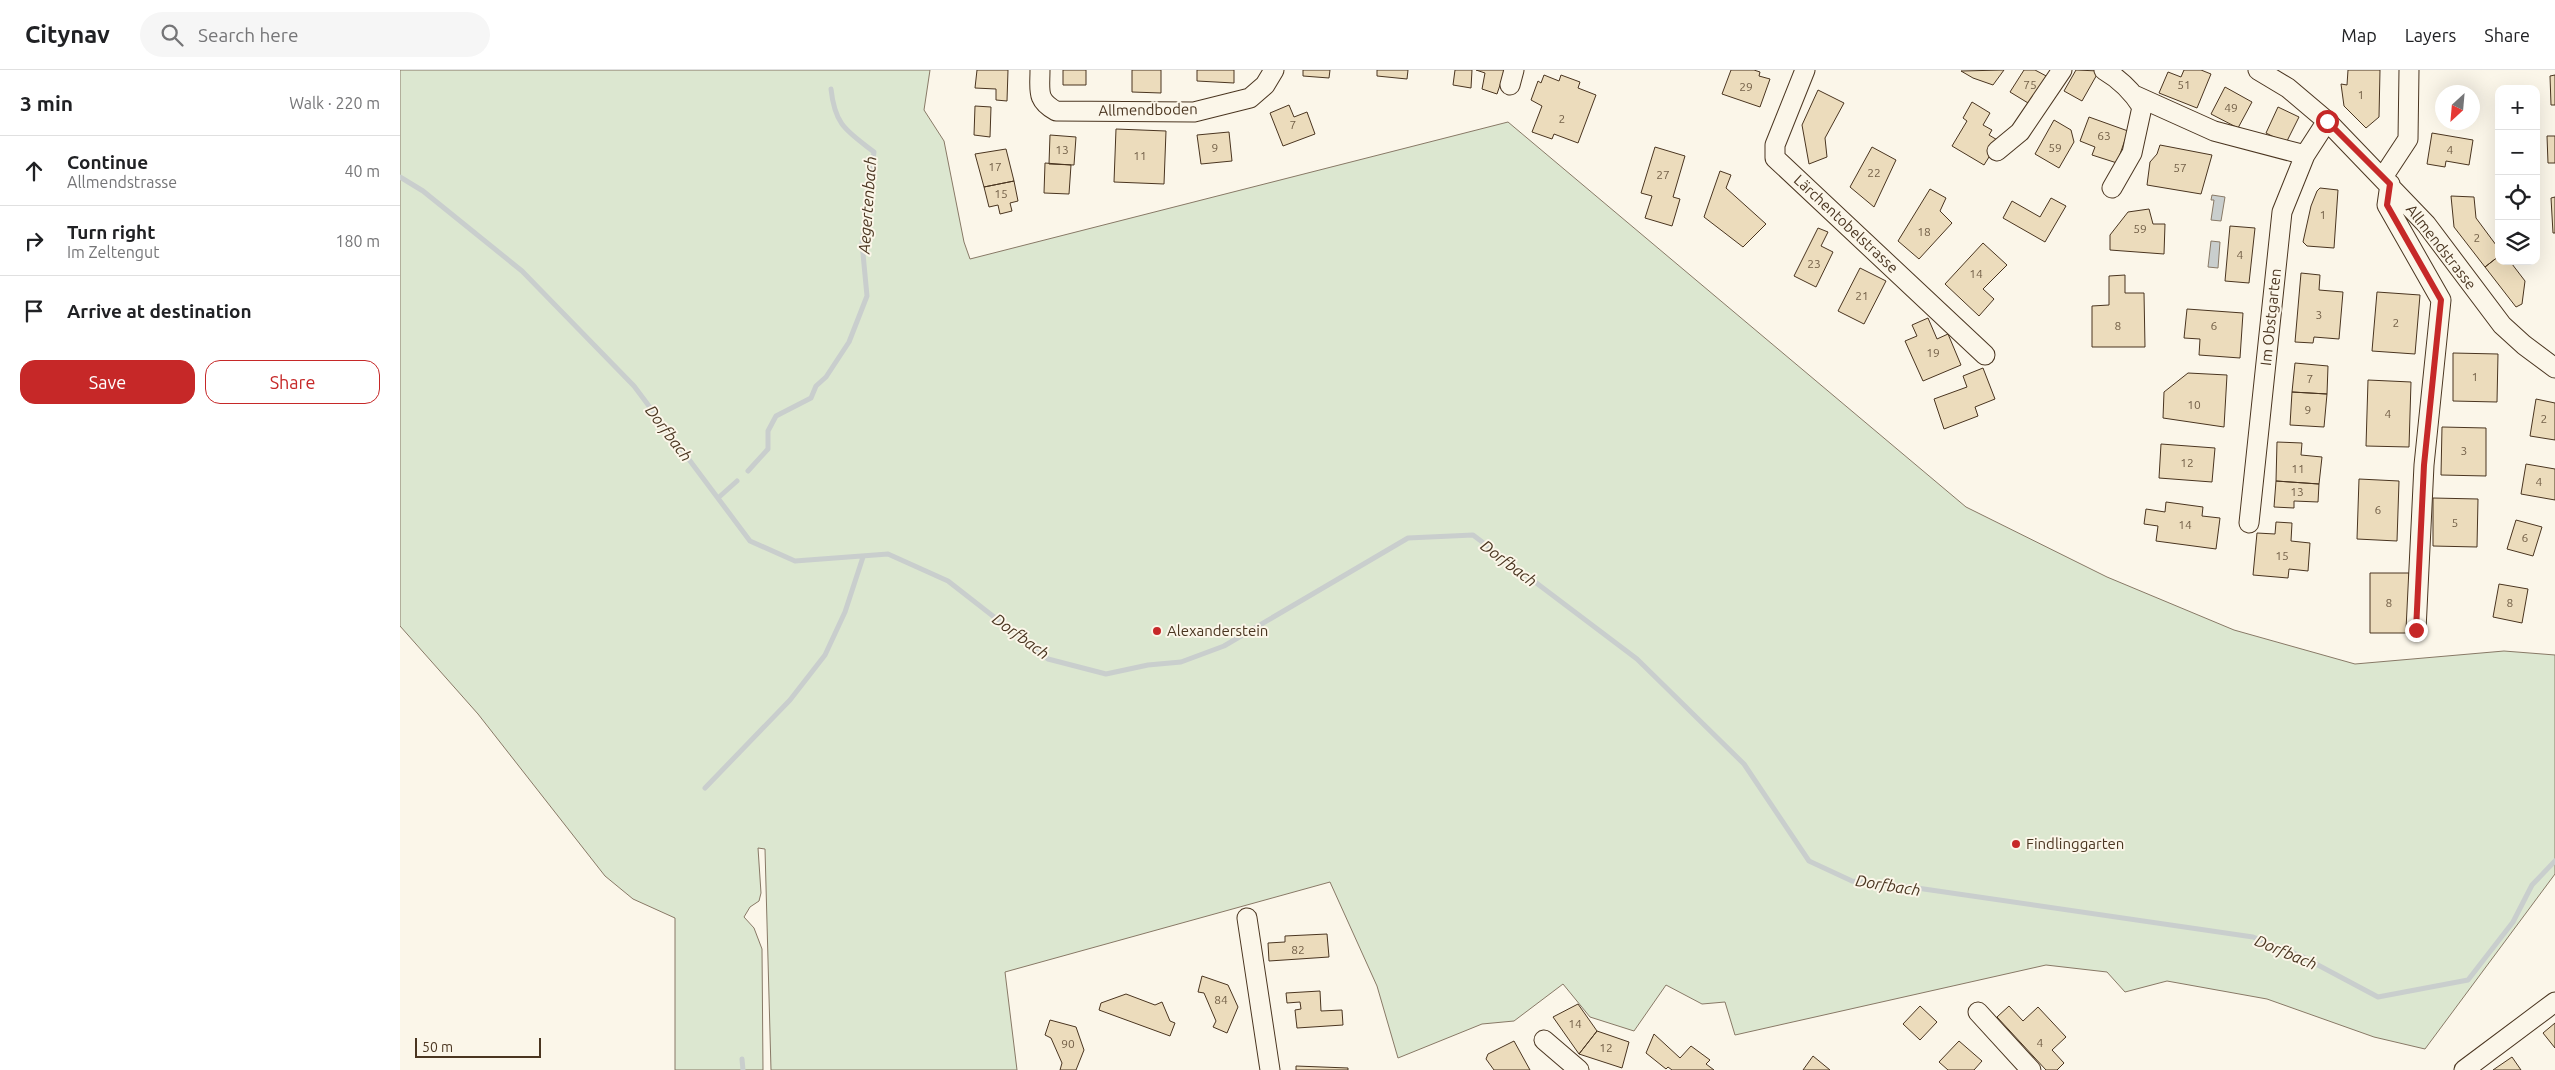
<!DOCTYPE html>
<html lang="en">
<head>
<meta charset="utf-8">
<style>
  :root { --surface:#fff; --page:#f6f6f6; --text:#202124; --muted:#757577; --line:#e0e0e0; --accent:#c62828 }
  body { margin:0; font-family:Ubuntu,sans-serif; background:var(--page); color:var(--text) }
  .controls { position:absolute; right:15px; top:15px; display:grid; overflow:hidden; border-radius:10px; box-shadow:0 5px 20px #0002 }
  .controls button { width:45px; height:45px; display:grid; place-items:center; padding:0; border:0; border-bottom:1px solid var(--line); background:var(--surface); color:var(--text); font:25px sans-serif }
  .compass { position:absolute; left:2035px; top:15px; width:45px; height:45px; border-radius:50%; background:var(--surface); box-shadow:0 5px 20px #0002; rotate:206deg }
  .scale { position:absolute; left:15px; bottom:12px; width:126px; box-sizing:border-box; padding-left:5px; border:2px solid #4a3520; border-top:0; font-size:14px; line-height:18px; white-space:nowrap; color:#4a3520; -webkit-text-stroke:4px #fbf6e9; paint-order:stroke }
  .stop { position:absolute; width:15px; height:15px; margin:-11px; border:4px solid #c62828; border-radius:50%; background:#fff }
  .stop.end { background:#c62828; border-color:#fff; box-shadow:0 1px 5px #0008 }
  .list { margin:0; padding:0; list-style:none }
  h2 { display:flex; justify-content:space-between; align-items:center; height:65px; margin:0; padding:0 20px; font-size:21px }
  h2 small { font-size:16px; font-weight:400; color:var(--muted) }
  .list li { display:grid; grid-template-columns:32px 1fr auto; gap:15px; align-items:center; box-sizing:border-box; height:70px; padding:0 20px; border-top:1px solid var(--line) }
  .list b { display:block; font-size:19px; white-space:nowrap }
  .list p { margin:0; font-size:16px; white-space:nowrap; color:var(--muted) }
  .list em { font-size:16px; font-style:normal; color:var(--muted) }
  .actions { display:flex; gap:10px; padding:15px 20px }
  .actions a { flex:1; padding:11px 0; border:1px solid var(--accent); border-radius:15px; text-align:center; font-size:18px; color:var(--accent) }
  .actions .main { background:var(--accent); color:#fff }
  .icon { flex:none; width:28px; height:28px; fill:none; stroke:currentColor; stroke-width:2; stroke-linecap:round; stroke-linejoin:round }
  .map { position:relative; flex:none; width:2155px; height:1000px; overflow:hidden }
  header { display:flex; align-items:center; gap:30px; box-sizing:border-box; height:70px; padding:0 25px; background:var(--surface); border-bottom:1px solid var(--line) }
  header strong { font-size:24px }
  nav { display:flex; gap:28px; margin-inline-start:auto; font-size:18px }
  .search { width:350px; height:45px; background:var(--page); display:flex; align-items:center; gap:12px; box-sizing:border-box; padding:0 18px; border-radius:28px; color:var(--muted); font-size:19px }
  main { display:flex }
  aside { flex:1; background:var(--surface) }
  .map>svg:first-child { display:block }
  .green { fill:#dce7d0; stroke:#887966 }
  .water { fill:#c9cecd; stroke:#887966 }
  .lines { fill:none; stroke-linecap:round; stroke-linejoin:round }
  .stream { stroke:#c9cecd; stroke-width:5 }
  .building { fill:#ecdcbc; stroke:#4a3520 }
  .minor-casing { stroke:#4a3520; stroke-width:21 }
  .minor { stroke:#fbf6e9; stroke-width:19 }
  .route { stroke:#c62828; stroke-width:6 }
  .poi-dot { fill:#c62828; stroke:#fbf6e9; stroke-width:2 }
  .labels { text-anchor:middle; stroke-width:4; stroke-linejoin:round; paint-order:stroke }
  .number-label { font-size:12px; fill:#725f47 }
  .street-label { font-size:15px; fill:#4a3520; stroke:#fbf6e9 }
  .poi-label { font-size:15px; fill:#4a3520; stroke:#fbf6e9; text-anchor:start }
  .water-label { font-size:16px; font-style:italic; fill:#4a3520; stroke:#fbf6e9 }
</style>
</head>
<body>
<header>
<strong>Citynav</strong>
<div class="search"><svg class="icon" aria-label="search" viewBox="0 0 24 24"><circle cx="10" cy="10" r="6"/><path d="M15 15l6 6"/></svg>Search here</div>
<nav><a>Map</a><a>Layers</a><a>Share</a></nav>
</header>
<main>
<aside>
<h2>3 min<small>Walk · 220 m</small></h2>
<ul class="list">
<li><svg class="icon" aria-label="ahead" viewBox="0 0 24 24"><path d="M12 20V5M6 11l6-6 6 6"/></svg><div><b>Continue</b><p>Allmendstrasse</p></div><em>40 m</em></li>
<li><svg class="icon" aria-label="right" viewBox="0 0 24 24"><path d="M7 20v-9h11M14 6l5 5-5 5"/></svg><div><b>Turn right</b><p>Im Zeltengut</p></div><em>180 m</em></li>
<li><svg class="icon" aria-label="arrive" viewBox="0 0 24 24"><path d="M6 21V4h12l-3 4 3 4H6"/></svg><div><b>Arrive at destination</b></div></li>
</ul>
<div class="actions"><a class="main">Save</a><a>Share</a></div>
</aside>
<div class="map">
<svg width="2155" height="1000" viewBox="0 0 2155 1000">
  <rect width="100%" height="100%" fill="#fbf6e9"/>
  <path class="green" d="M0,0H530L524,40L544,71L564,172L570,189L1108,52L1566,437L1707,507L1834,560L1955,594L2104,581L2155,585V804L2025,979L1974,967L1867,929L1767,911L1725,922L1707,902L1646,895L1335,965L1325,932L1302,934L1266,915L1234,961L1190,947L1163,914L1114,951L1082,954L998,988L977,916L930,812L605,902L617,1000H371L365,779L358,778L361,823L359,831L350,837L344,847L354,858L362,879L363,1000H275V848L233,829L205,806L78,644L0,556Z"/>
  <path class="water" d="M1812,125L1825,127L1821,151L1811,150L1814,130H1811Z
    M1811,171L1820,172L1818,198L1808,197Z"/>
  <g class="lines">
    <path class="stream" d="M0,107L23,121L122,201L234,316L350,471L395,491L488,484L548,511L648,589L706,604L748,595L781,592L824,576L1008,468L1073,465L1237,589L1344,694L1409,791L1452,811L1517,818L1853,867L1901,886L1978,927L2068,910L2113,852L2132,815L2155,791
      M348,401L368,379V361L376,346L411,328L416,316L426,307L449,272L467,226L462,173L474,82C447,61 435,56 431,19
      M318,428L337,411
      M305,718L390,630L425,585L445,542L463,487
      M342,989L343,1000"/>
  </g>
  <path class="building" d="M577,0H608L607,31L596,30V19L575,18Z
    M663,0H686V15H663Z
    M732,0H761V23L732,22Z
    M797,0H834V13L797,11Z
    M903,0H930L929,8L903,6Z
    M977,0H1008L1007,9L977,6Z
    M1055,0H1072L1071,18L1053,15Z
    M1076,0H1105L1097,24L1082,19L1085,3Z
    M1331,0H1354L1360,2L1359,6L1370,9L1360,37L1322,24Z
    M1604,0L1593,15L1573,8L1561,1Z
    M1624,0H1635L1650,8L1633,36L1610,22Z
    M1676,0L1699,1L1682,31L1664,21Z
    M1784,0H1801L1811,4L1797,38L1759,23L1768,2L1781,7Z
    M1948,0H1980L1979,47L1966,58L1944,36L1941,14L1947,15Z
    M1144,5L1159,11L1161,5L1180,12L1178,18L1196,25L1178,73L1154,64L1152,69L1132,62L1142,36L1131,30L1138,11L1141,13Z
    M2155,5V35H2151L2150,6Z
    M1825,17L1852,32L1838,58L1811,44Z
    M1418,20L1444,33L1425,68L1427,87L1409,94L1402,55Z
    M1572,32L1590,43L1583,55L1592,60L1589,65L1599,71L1584,95L1552,76L1567,51L1563,48Z
    M889,35L894,47L907,42L915,64L883,76L870,43Z
    M575,36L591,37L590,67L574,65Z
    M1878,37L1899,47L1886,73L1866,63Z
    M1689,47L1728,61L1717,93L1692,85L1695,77L1680,71Z
    M1654,50L1671,60L1674,72L1659,98L1635,84Z
    M716,59L766,61L764,114L714,112Z
    M829,62L832,91L801,94L797,65Z
    M2032,63L2073,70L2069,95L2046,91L2045,97L2027,94Z
    M650,65L676,67L674,95L649,94Z
    M2147,66H2155V93H2148Z
    M1760,75L1812,85L1801,124L1747,115L1750,92L1757,84Z
    M1255,77L1285,86L1273,127L1280,129L1272,156L1245,148L1252,126L1241,123Z
    M1472,77L1496,90L1474,137L1450,117Z
    M606,79L614,111L584,117L575,84Z
    M645,93L671,95L669,124L644,123Z
    M1320,101L1331,105L1326,118L1366,154L1343,177L1304,147Z
    M614,111L618,131L610,133L612,141L600,144L598,135L589,137L584,117Z
    M1920,118L1938,120L1934,178L1907,176L1903,172L1911,136L1917,121Z
    M1530,119L1546,128L1540,141L1552,153L1519,189L1498,171Z
    M2051,126L2074,127L2076,148L2099,179V186L2085,197L2054,157Z
    M2155,127V163H2153L2151,128Z
    M1651,128L1666,136L1645,172L1603,148L1612,131L1640,147Z
    M1749,139L1753,154H1765L1764,184L1710,180V165L1728,142Z
    M1830,156L1855,158L1849,213L1825,211Z
    M1418,158L1428,162L1421,176L1433,182L1416,217L1394,206Z
    M1583,173L1607,195L1583,219L1594,229L1579,246L1545,214Z
    M2099,186V191H2117L2112,194L2125,211L2122,234L2116,237L2085,197Z
    M1460,198L1486,211L1464,254L1438,241Z
    M1901,203L1920,205L1919,220L1943,222L1939,269L1914,267L1913,273L1895,272Z
    M1725,205V223H1744L1745,277H1692V236L1709,235V206Z
    M1977,222L2020,225L2015,284L1972,281Z
    M1787,239L1843,243L1840,288L1799,285L1800,269L1784,268Z
    M1528,248L1537,269L1548,264L1561,295L1523,311L1505,271L1517,266L1512,255Z
    M2053,283L2098,284L2097,332L2053,331Z
    M1895,293L1928,296L1927,324L1892,322Z
    M1583,298L1595,329L1575,337L1578,346L1544,359L1534,329L1567,317L1563,306Z
    M1788,303L1827,305L1824,357L1763,348L1764,322Z
    M1968,310L2011,312L2009,377L1966,376Z
    M1892,322L1927,324L1924,357L1890,355Z
    M2136,329L2155,333V370L2130,366Z
    M2042,357L2086,358V406L2041,405Z
    M1877,372L1902,373L1901,385L1922,387L1919,414L1876,411Z
    M1761,374L1815,378L1812,412L1759,408Z
    M2126,394L2155,399V430L2121,424Z
    M1959,409L1999,411L1997,471L1957,469Z
    M1876,411L1919,414L1918,432L1894,431V438L1874,437Z
    M2033,428L2078,429L2077,477L2033,476Z
    M1766,432L1803,437L1802,446L1820,448L1816,479L1756,471L1758,456L1744,454L1746,439L1765,442Z
    M2116,450L2142,457L2133,486L2107,479Z
    M1876,452L1892,453L1891,471L1910,473L1908,501L1889,499L1888,508L1853,505L1857,463L1875,464Z
    M1970,503H2009V563H1970Z
    M2099,514L2128,519L2122,553L2093,547Z
    M927,864L929,887L869,891L868,873L885,872V866Z
    M802,906L828,915L838,937L827,963L813,957L816,951L804,923L798,922Z
    M920,921L921,941L942,940L943,955L897,958L895,940L901,939L900,932L887,933L886,923Z
    M726,924L755,935L762,932L770,951L775,953L770,966L699,940L701,933Z
    M1178,934L1197,961L1179,984L1153,947Z
    M1520,936L1537,952L1520,970L1503,954Z
    M1609,936L1623,951L1638,937L1666,967L1652,980L1664,993L1657,1000H1646L1597,947Z
    M650,950L676,957L684,980L676,1000H660L662,993L651,968L645,965Z
    M2155,953V978L2143,963Z
    M1197,961L1229,972L1222,998L1179,984Z
    M1254,964L1280,988L1291,976L1310,990L1306,994L1314,1000H1272L1268,997L1266,999L1246,983Z
    M1114,971L1130,1000H1094L1086,989L1088,984Z
    M1559,971L1582,991L1574,1000H1548L1539,992Z
    M1413,986L1430,1000H1403Z
    M2112,987L2121,1000H2093Z
    M896,996L948,998V1000H896Z"/>
  <g class="lines">
    <defs>
      <path id="minor" d="M640,0C640,21 636,30 656,41L794,42L850,28L865,15L874,0
        M1405,0L1375,75V88L1585,285
        M1704,0C1721,10 1732,21 1742,37L1732,83L1712,118
        M1858,0L1888,18L1927,51L2026,154L2102,255L2124,275L2155,298
        M1110,15L1114,0
        M1734,25L1814,61L1905,85
        M1597,81L1620,62L1662,0
        M1983,107L2008,69L2009,0
        M1990,114L1987,135L2041,230L2024,395L2016,560
        M1849,453L1882,142L1905,85L1927,51
        M847,848L870,1000
        M1578,942L1631,1000
        M1144,970L1179,1000
        M2064,1000L2155,932"/>
    </defs>
    <use href="#minor" class="minor-casing"/>
    <use href="#minor" class="minor"/>
  </g>
  <g class="lines">
    <path class="route" d="M1927,51L1990,114L1987,135L2041,230L2024,395L2016,560"/>
  </g>
  <g class="poi-dot">
    <circle cx="757" cy="561" r="5"/>
    <circle cx="1616" cy="774" r="5"/>
  </g>
  <g class="labels">
    <g class="number-label">
      <text x="1630" y="19">75</text>
      <text x="1784" y="19">51</text>
      <text x="1346" y="21">29</text>
      <text x="1961" y="29">1</text>
      <text x="1831" y="42">49</text>
      <text x="1162" y="53">2</text>
      <text x="893" y="59">7</text>
      <text x="1704" y="70">63</text>
      <text x="815" y="82">9</text>
      <text x="1655" y="82">59</text>
      <text x="662" y="84">13</text>
      <text x="2050" y="84">4</text>
      <text x="740" y="90">11</text>
      <text x="595" y="101">17</text>
      <text x="1780" y="102">57</text>
      <text x="1474" y="107">22</text>
      <text x="1263" y="109">27</text>
      <text x="601" y="128">15</text>
      <text x="1923" y="149">1</text>
      <text x="1740" y="163">59</text>
      <text x="1524" y="166">18</text>
      <text x="2077" y="172">2</text>
      <text x="1840" y="189">4</text>
      <text x="1414" y="198">23</text>
      <text x="1576" y="208">14</text>
      <text x="1462" y="230">21</text>
      <text x="1919" y="249">3</text>
      <text x="1996" y="257">2</text>
      <text x="1718" y="260">8</text>
      <text x="1814" y="260">6</text>
      <text x="1533" y="287">19</text>
      <text x="2075" y="311">1</text>
      <text x="1910" y="313">7</text>
      <text x="1794" y="339">10</text>
      <text x="1908" y="344">9</text>
      <text x="1988" y="348">4</text>
      <text x="2144" y="353">2</text>
      <text x="2064" y="385">3</text>
      <text x="1787" y="397">12</text>
      <text x="1898" y="403">11</text>
      <text x="2139" y="416">4</text>
      <text x="1897" y="426">13</text>
      <text x="1978" y="444">6</text>
      <text x="2055" y="457">5</text>
      <text x="1785" y="459">14</text>
      <text x="2125" y="472">6</text>
      <text x="1882" y="490">15</text>
      <text x="1989" y="537">8</text>
      <text x="2110" y="537">8</text>
      <text x="898" y="884">82</text>
      <text x="821" y="934">84</text>
      <text x="1175" y="958">14</text>
      <text x="1640" y="977">4</text>
      <text x="668" y="978">90</text>
      <text x="1206" y="982">12</text>
    </g>
    <g class="street-label">
      <text transform="translate(748 40) rotate(-1)" y="5">Allmendboden</text>
      <text transform="translate(1446 154) rotate(43)" y="5">Lärchentobelstrasse</text>
      <text transform="translate(2041 177) rotate(52)" y="5">Allmendstrasse</text>
      <text transform="translate(1871 247) rotate(-84)" y="5">Im Obstgarten</text>
    </g>
    <g class="poi-label">
      <text x="767" y="566">Alexanderstein</text>
      <text x="1626" y="779">Findlinggarten</text>
    </g>
    <g class="water-label">
      <text transform="translate(467 135) rotate(-86)" y="6">Aegertenbach</text>
      <text transform="translate(269 363) rotate(53)" y="6">Dorfbach</text>
      <text transform="translate(1109 493) rotate(37)" y="6">Dorfbach</text>
      <text transform="translate(621 566) rotate(36)" y="6">Dorfbach</text>
      <text transform="translate(1488 815) rotate(9)" y="6">Dorfbach</text>
      <text transform="translate(1886 882) rotate(23)" y="6">Dorfbach</text>
    </g>
  </g>
</svg>
<div class="controls">
<button>+</button>
<button>−</button>
<button><svg class="icon" aria-label="locate" viewBox="0 0 24 24"><circle cx="12" cy="12" r="6"/><path d="M12 2v4M12 18v4M2 12h4M18 12h4"/></svg></button>
<button><svg class="icon" aria-label="layers" viewBox="0 0 24 24"><path d="M12 4l9 5-9 5-9-5zM3 14l9 5 9-5"/></svg></button>
</div>
<svg class="compass" viewBox="-18 -18 36 36"><path d="M0-13l5 13h-10z" fill="#e53935"/><path d="M0 13l5-13h-10z" fill="#757577"/></svg>
<div class="scale">50 m</div>
<div class="stop" style="left:1927px;top:51px"></div>
<div class="stop end" style="left:2016px;top:560px"></div>
</div>
</main>
</body>
</html>
